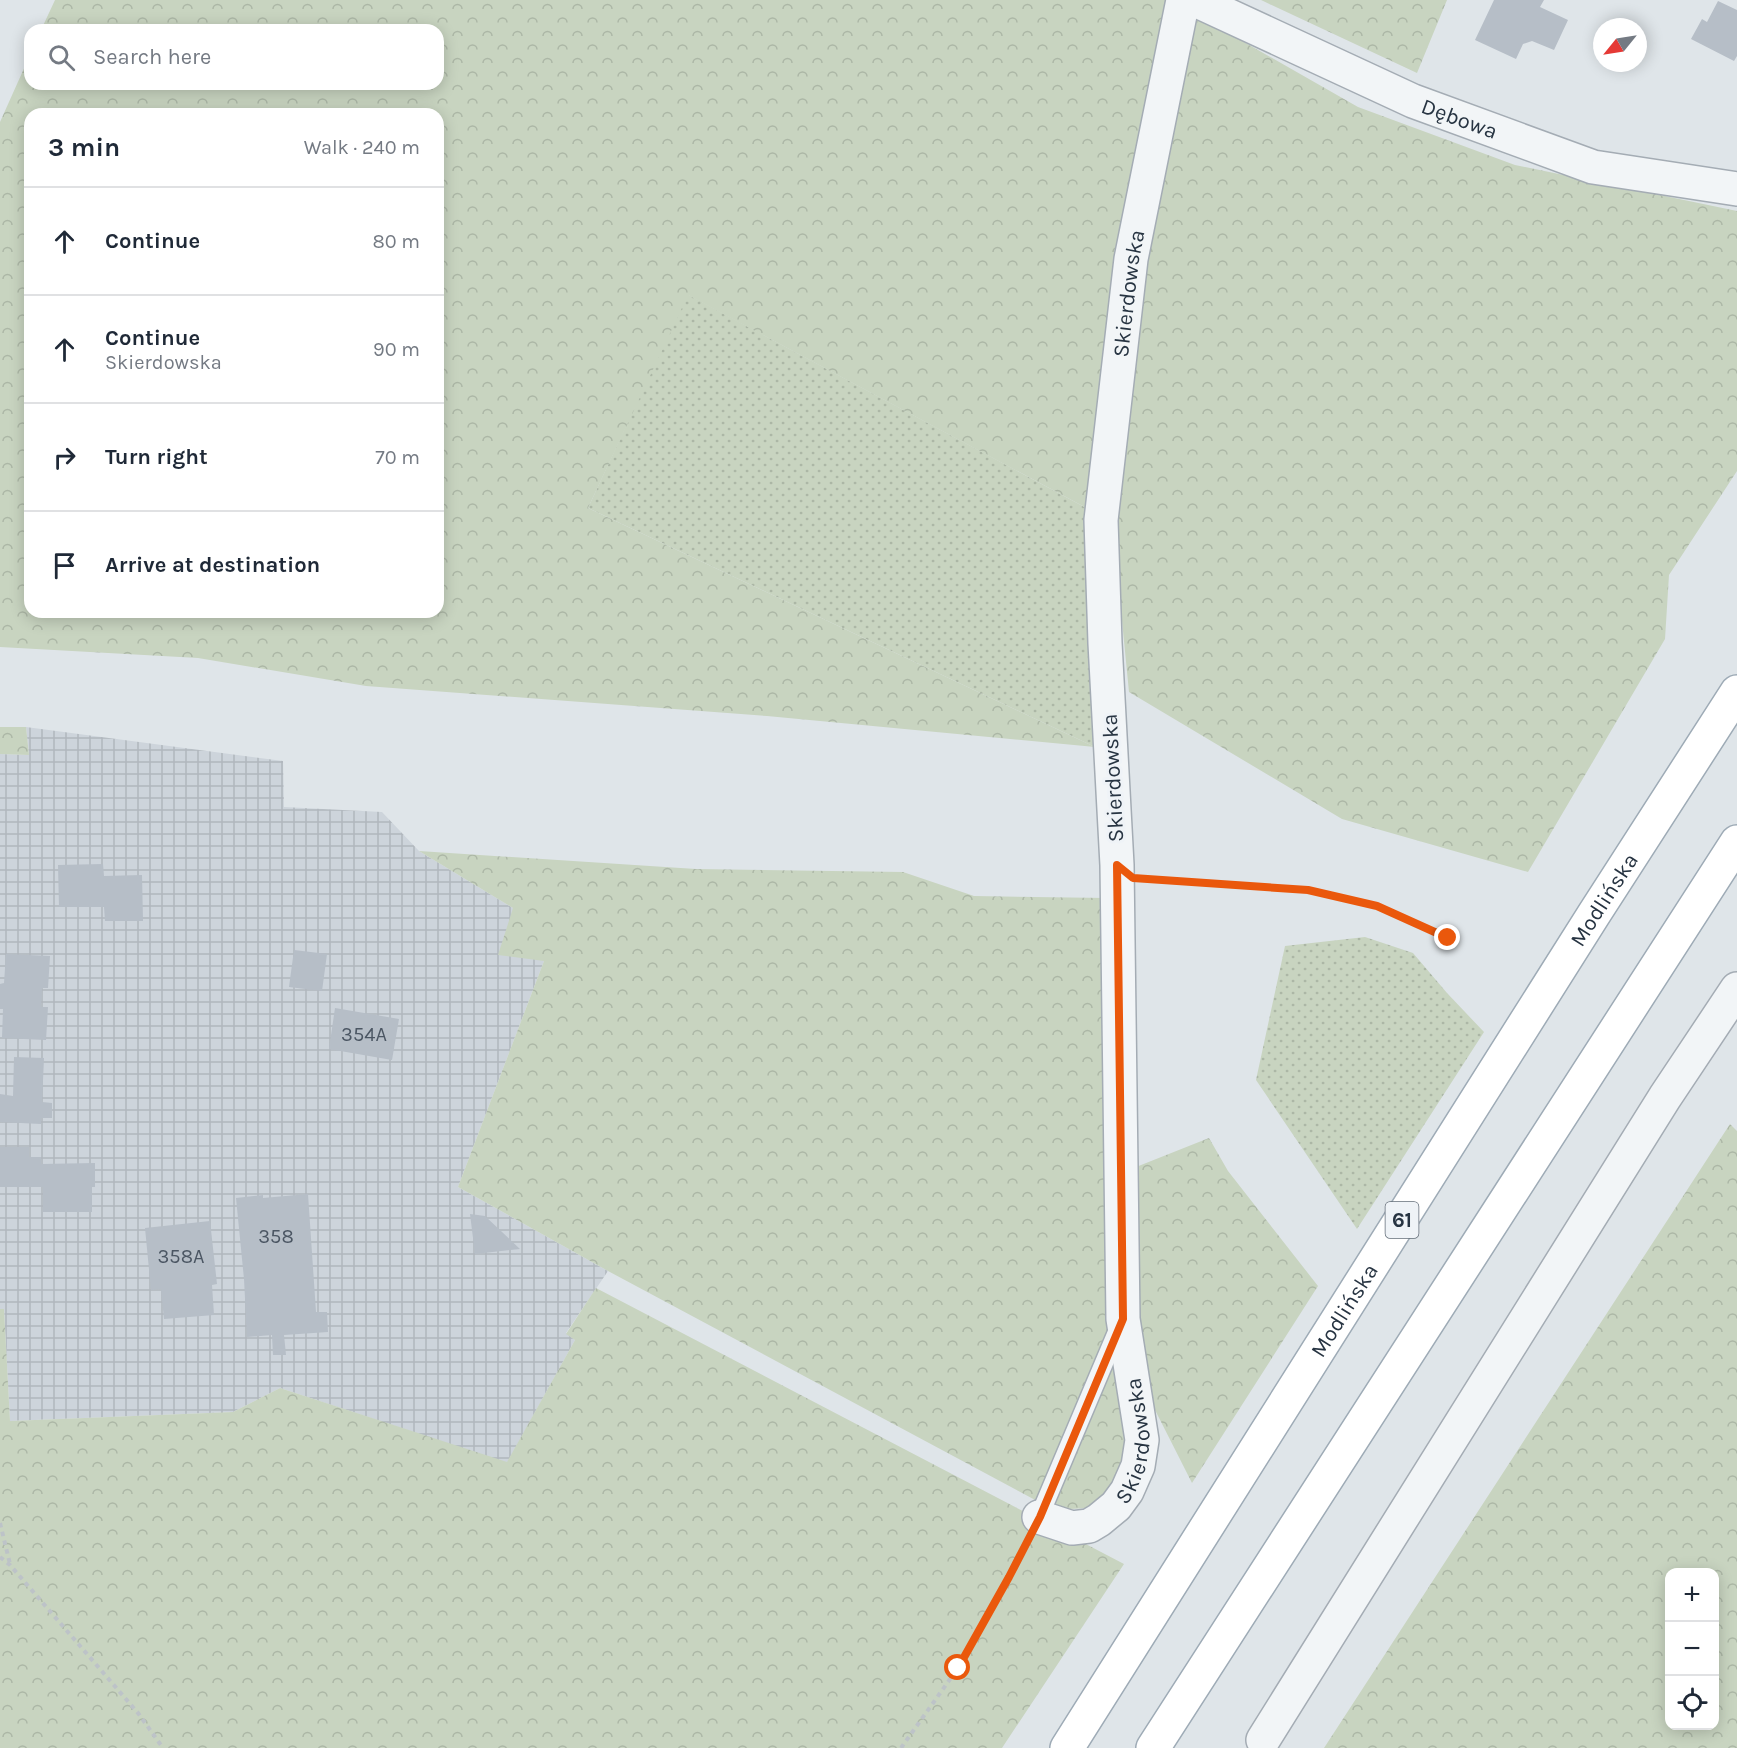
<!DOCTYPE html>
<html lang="en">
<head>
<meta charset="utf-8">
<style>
  :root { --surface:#fff; --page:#f6f6f7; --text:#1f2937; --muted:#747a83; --line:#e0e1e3 }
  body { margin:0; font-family:Karla,sans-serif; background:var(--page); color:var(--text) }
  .controls { position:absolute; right:18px; bottom:18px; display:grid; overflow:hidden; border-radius:12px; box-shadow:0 3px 15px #0003 }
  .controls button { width:54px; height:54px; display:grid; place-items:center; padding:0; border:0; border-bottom:2px solid var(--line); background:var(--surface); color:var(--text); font:30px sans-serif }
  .compass { position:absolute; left:1593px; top:18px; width:54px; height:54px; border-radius:50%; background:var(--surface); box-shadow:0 3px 15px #0003; rotate:240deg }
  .stop { position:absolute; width:18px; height:18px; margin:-14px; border:4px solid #ea580c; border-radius:50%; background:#fff }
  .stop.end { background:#ea580c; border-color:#fff; box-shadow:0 2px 6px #0008 }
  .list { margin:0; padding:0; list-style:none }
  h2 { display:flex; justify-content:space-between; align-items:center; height:78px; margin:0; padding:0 24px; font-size:26px }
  h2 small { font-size:20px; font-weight:400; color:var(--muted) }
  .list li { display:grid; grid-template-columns:39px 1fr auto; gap:18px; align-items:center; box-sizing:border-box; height:108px; padding:0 24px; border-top:2px solid var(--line) }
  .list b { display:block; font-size:22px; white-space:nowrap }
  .list p { margin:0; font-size:20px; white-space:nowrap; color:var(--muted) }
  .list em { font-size:20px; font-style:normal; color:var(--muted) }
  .icon { flex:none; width:33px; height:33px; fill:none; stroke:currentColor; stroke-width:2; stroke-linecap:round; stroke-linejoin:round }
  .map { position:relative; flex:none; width:1737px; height:1748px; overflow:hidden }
  .search { position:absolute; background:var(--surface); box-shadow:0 3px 15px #0003; left:24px; top:24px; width:420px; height:66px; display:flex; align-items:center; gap:15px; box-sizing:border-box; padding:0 21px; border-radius:18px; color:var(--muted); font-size:22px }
  .panel { position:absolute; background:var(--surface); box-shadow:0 3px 15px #0003; left:24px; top:108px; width:420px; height:510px; border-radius:18px }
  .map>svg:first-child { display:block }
  .industrial { fill:url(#industrial-grid) }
  .grass { fill:url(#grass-dots) }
  .forest { fill:url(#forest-crowns); fill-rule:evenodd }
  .building { fill:#b6bec7 }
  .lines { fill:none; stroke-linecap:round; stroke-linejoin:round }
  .lane-casing { stroke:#a4acb4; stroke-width:21 }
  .street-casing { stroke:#a4acb4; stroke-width:36 }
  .primary-casing { stroke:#9eabb6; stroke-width:36 }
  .path { stroke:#bdc3c8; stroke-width:4; stroke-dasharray:4.5 4.5; stroke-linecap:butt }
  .lane { stroke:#f2f5f7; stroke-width:18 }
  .street { stroke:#f2f5f7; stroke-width:33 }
  .primary { stroke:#fff; stroke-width:33 }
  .route { stroke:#ea580c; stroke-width:8 }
  .labels { text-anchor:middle; stroke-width:6; stroke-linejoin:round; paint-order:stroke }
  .number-label { font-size:20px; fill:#4b5663 }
  .shield { fill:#eff3f7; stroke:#636d78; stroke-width:1.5 }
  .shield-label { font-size:21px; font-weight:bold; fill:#273442 }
  .street-label { font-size:22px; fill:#273442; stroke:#eff3f7 }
</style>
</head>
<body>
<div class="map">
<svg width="1737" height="1748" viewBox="0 0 1737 1748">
  <defs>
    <pattern id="industrial-grid" width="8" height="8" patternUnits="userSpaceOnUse" patternTransform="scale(1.5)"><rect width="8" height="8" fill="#cdd4db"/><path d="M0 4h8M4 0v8" fill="none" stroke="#b0b7bd"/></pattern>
    <pattern id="grass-dots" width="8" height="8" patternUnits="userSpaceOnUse" patternTransform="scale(1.5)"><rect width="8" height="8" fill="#c8d4c0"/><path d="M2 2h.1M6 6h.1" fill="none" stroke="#acb7a6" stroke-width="1.8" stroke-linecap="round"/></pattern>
    <pattern id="forest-crowns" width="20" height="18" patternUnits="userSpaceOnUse" patternTransform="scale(1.5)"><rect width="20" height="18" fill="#c8d4c0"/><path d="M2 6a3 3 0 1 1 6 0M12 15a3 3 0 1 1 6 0" fill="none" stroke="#acb7a6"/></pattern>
  </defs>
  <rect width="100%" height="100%" fill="#dfe5e9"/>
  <path class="industrial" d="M26,727L283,761L284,807L382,812L419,851L513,908L544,961L458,1187L608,1271L566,1333L575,1340L507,1463L280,1388L233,1412L10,1421L4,1309H0V754L29,755Z"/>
  <path class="grass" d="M687,294L1092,511L1095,747L588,508Z
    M1365,937L1413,953L1447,993L1484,1032L1357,1229L1256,1080L1285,946Z"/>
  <path class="forest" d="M55,0H1165L1176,7L1092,511L688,295L588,508L1095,747L767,716L366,686L198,658L0,647V122L30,55V84H438V30H41ZM30,114H438V612H30Z
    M1261,0H1447L1417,73Z
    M1195,14L1358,107L1515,165L1737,211V471L1669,575L1665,639L1528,872L1342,819L1129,692L1112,519L1161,156Z
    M0,727H26L29,755L0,754Z
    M419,851L696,869L903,872L974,896L1107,898L1111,934L1104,1169L1113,1306L1130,1432L1115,1493L1087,1508L1054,1510L608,1271L458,1187L544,961L498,955L513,908Z
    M1730,1124L1737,1131V1748H1324ZM1714,1572V1726H1670V1572Z
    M1209,1138L1228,1171L1318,1286L1192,1483L1153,1406L1139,1334L1131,1169Z
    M596,1288L1124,1564L1002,1748H0V1309H4L10,1421L233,1412L280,1388L507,1462L575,1340L566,1334Z"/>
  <path class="building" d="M1494,0H1544L1540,7L1568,20L1554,50L1532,41L1523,44L1516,59L1475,40Z
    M1718,1L1737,10V56L1734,61L1691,39L1702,19L1707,22Z
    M103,864L104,876L142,875L143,921H105L104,907H59L58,865Z
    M294,950L327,954L322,991L289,987Z
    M6,954L50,956L48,988H42L41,1007H48L46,1040L2,1038L3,1009H0V984L4,983Z
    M335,1008L399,1019L392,1060L329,1049Z
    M14,1057L44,1058L42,1102L52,1103V1118H41V1124L0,1122V1094L13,1096Z
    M0,1147H29V1157H41V1164L95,1163V1187H92V1212H43V1187H0Z
    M308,1194L316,1312H327L328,1332L284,1335L286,1355H273L272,1335L247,1337L244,1279L236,1198L263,1195V1198Z
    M470,1214L485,1216L520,1249L475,1254Z
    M210,1221L217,1284L212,1285L214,1315L164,1319L161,1289L151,1290L145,1228Z"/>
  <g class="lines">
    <defs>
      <path id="lane" d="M1039,1517L1120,1325"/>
      <g id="street">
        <path id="s1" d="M1195,0L1413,101L1593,167L1737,189"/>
        <path id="s2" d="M1039,1517L1072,1528L1089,1526L1099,1520L1116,1506L1127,1491L1138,1466L1142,1440L1123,1319L1117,865L1105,643L1101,520L1131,259L1183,0"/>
        <path d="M1263,1740L1665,1097L1737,989"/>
      </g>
      <g id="primary">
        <path id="s3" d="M1067,1748L1594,914L1737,692"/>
        <path d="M1153,1748L1737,842"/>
      </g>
    </defs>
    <use href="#lane" class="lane-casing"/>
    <use href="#street" class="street-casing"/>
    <use href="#primary" class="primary-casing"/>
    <path class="path" d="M1151,879L1308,890L1377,906L1448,938
      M0,1523L10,1564
      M0,1557L10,1565L138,1713L163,1748
      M901,1748L958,1668L1024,1547"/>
    <use href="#lane" class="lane"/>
    <use href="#street" class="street"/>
    <use href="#primary" class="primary"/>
  </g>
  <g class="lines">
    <path class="route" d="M958,1668L1009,1577L1040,1517L1123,1319L1117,865L1133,878L1308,890L1377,906L1448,938"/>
  </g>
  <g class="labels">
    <g class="number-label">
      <text x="364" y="1041">354A</text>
      <text x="276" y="1243">358</text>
      <text x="181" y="1263">358A</text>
    </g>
    <rect class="shield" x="1385.5" y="1202" width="33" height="36" rx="4.5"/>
    <g class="shield-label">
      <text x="1402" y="1227">61</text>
    </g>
    <g class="street-label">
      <text dy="8" stroke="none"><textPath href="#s1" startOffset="290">Dębowa</textPath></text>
      <text dy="8" stroke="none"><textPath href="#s2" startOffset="1308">Skierdowska</textPath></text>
      <text transform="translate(1112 778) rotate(-93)" y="8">Skierdowska</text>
      <text dy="8" stroke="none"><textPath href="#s3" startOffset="1004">Modlińska</textPath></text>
      <text dy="8" stroke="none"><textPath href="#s3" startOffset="518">Modlińska</textPath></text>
      <text dy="8" stroke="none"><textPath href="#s2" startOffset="156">Skierdowska</textPath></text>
    </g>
  </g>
</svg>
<div class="controls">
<button>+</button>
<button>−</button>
<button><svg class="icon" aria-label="locate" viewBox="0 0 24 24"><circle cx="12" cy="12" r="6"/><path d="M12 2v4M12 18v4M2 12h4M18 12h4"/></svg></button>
</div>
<svg class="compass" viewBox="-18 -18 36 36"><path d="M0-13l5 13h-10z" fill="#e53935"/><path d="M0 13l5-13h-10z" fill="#747a83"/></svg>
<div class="stop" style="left:958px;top:1668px"></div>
<div class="stop end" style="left:1448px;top:938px"></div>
<div class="search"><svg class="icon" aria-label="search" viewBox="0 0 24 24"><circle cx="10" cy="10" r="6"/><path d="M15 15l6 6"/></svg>Search here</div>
<section class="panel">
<h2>3 min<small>Walk · 240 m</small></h2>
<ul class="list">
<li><svg class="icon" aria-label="ahead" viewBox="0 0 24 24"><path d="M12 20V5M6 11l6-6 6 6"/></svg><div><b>Continue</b></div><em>80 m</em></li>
<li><svg class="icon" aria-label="ahead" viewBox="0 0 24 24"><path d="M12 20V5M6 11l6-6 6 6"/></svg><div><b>Continue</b><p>Skierdowska</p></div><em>90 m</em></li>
<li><svg class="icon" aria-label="right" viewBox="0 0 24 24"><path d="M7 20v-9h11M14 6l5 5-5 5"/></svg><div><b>Turn right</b></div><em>70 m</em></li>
<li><svg class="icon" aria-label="arrive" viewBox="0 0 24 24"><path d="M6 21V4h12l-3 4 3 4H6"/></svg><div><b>Arrive at destination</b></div></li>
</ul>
</section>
</div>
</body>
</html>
